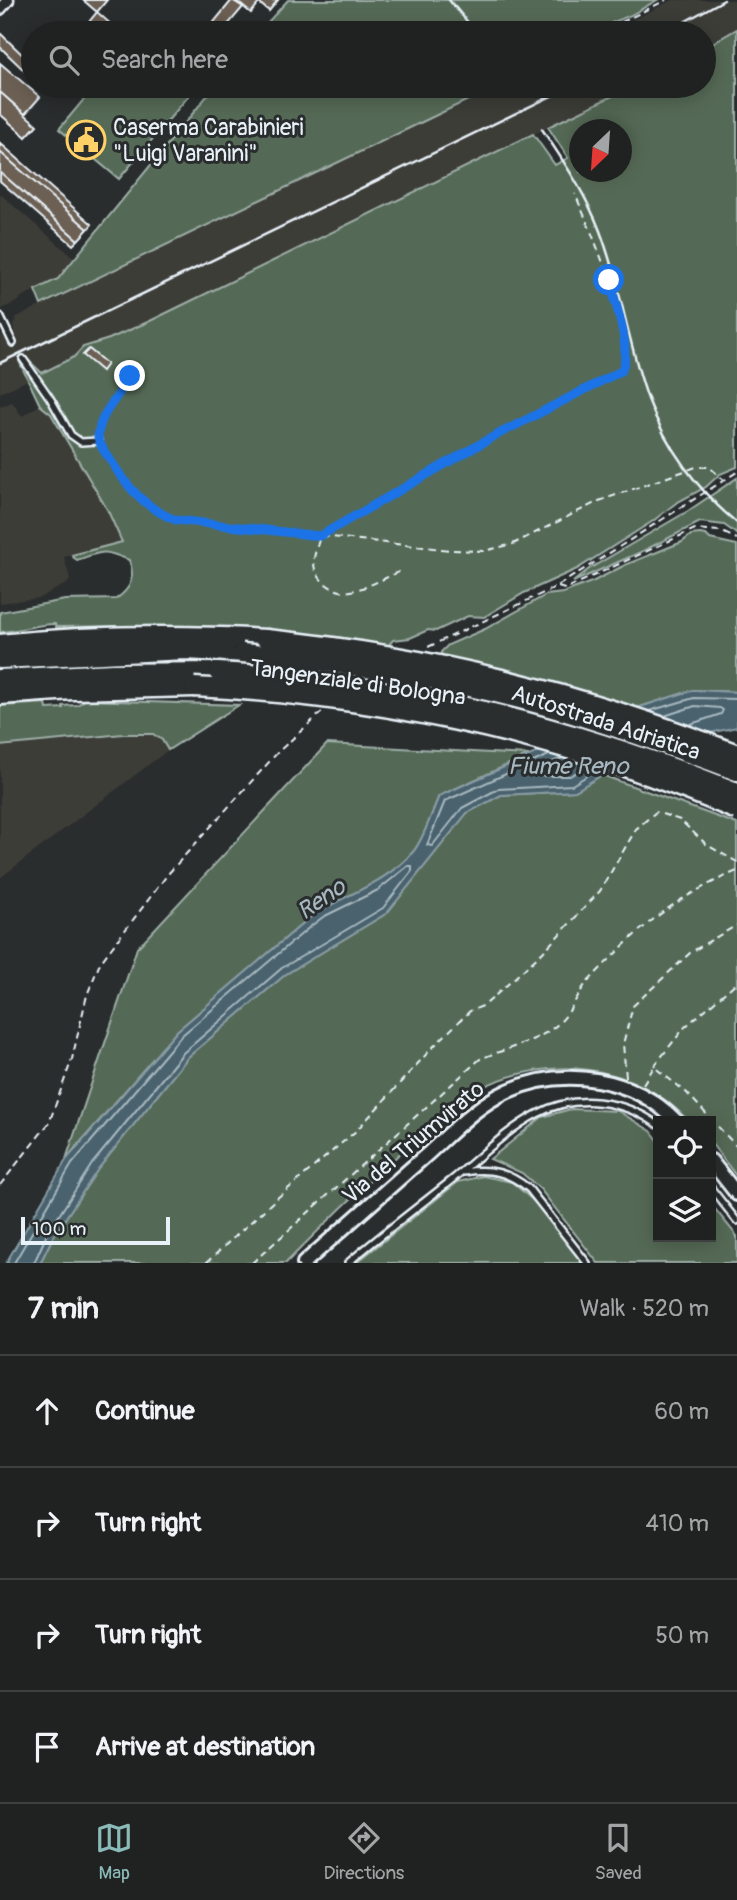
<!DOCTYPE html>
<html lang="en">
<head>
<meta charset="utf-8">
<style>
  :root { --surface:#202222; --page:#2d2f2f; --text:#f1f3f6; --muted:#a2a4a5; --line:#3d3f40; --accent:#8bbbb9 }
  body { margin:0; font-family:Pangolin,sans-serif; background:var(--page); color:var(--text) }
  .controls { position:absolute; right:21px; bottom:21px; display:grid; overflow:hidden; border-radius:0px; box-shadow:0 4px 18px #0003 }
  .controls button { width:63px; height:63px; display:grid; place-items:center; padding:0; border:0; border-bottom:2px solid var(--line); background:var(--surface); color:var(--text); font:35px sans-serif }
  .compass { position:absolute; left:569px; top:119px; width:63px; height:63px; border-radius:50%; background:var(--surface); box-shadow:0 4px 18px #0003; rotate:205deg }
  .scale { position:absolute; left:21px; bottom:18px; width:149px; box-sizing:border-box; padding-left:7px; border:4px solid #e8f1f8; border-top:0; font-size:19px; line-height:24px; white-space:nowrap; color:#e8f1f8; -webkit-text-stroke:5px #2a2d2e; paint-order:stroke }
  .stop { position:absolute; width:21px; height:21px; margin:-16px; border:5px solid #1a73e8; border-radius:50%; background:#fff }
  .stop.end { background:#1a73e8; border-color:#fff; box-shadow:0 2px 7px #0008 }
  .list { margin:0; padding:0; list-style:none }
  h2 { display:flex; justify-content:space-between; align-items:center; height:91px; margin:0; padding:0 28px; font-size:30px }
  h2 small { font-size:23px; font-weight:400; color:var(--muted) }
  .list li { display:grid; grid-template-columns:46px 1fr auto; gap:21px; align-items:center; box-sizing:border-box; height:112px; padding:0 28px; border-top:2px solid var(--line) }
  .list b { display:block; font-size:26px; white-space:nowrap }
  .list em { font-size:23px; font-style:normal; color:var(--muted) }
  .icon { flex:none; width:38px; height:38px; fill:none; stroke:currentColor; stroke-width:2; stroke-linecap:round; stroke-linejoin:round }
  .map { position:relative; flex:none; width:737px; height:1263px; overflow:hidden }
  .search { position:absolute; background:var(--surface); box-shadow:0 4px 18px #0003; left:21px; right:21px; top:21px; height:77px; display:flex; align-items:center; gap:18px; box-sizing:border-box; padding:0 24px; border-radius:38px; color:var(--muted); font-size:26px }
  .sheet { height:539px; background:var(--surface) }
  nav { display:flex; justify-content:space-around; align-items:center; box-sizing:border-box; height:98px; border-top:2px solid var(--line); background:var(--surface); font-size:19px; color:var(--muted) }
  nav a { display:grid; justify-items:center; gap:4px }
  nav .on { color:var(--accent) }
  .map>svg:first-child { display:block }
  .built { fill:#3e3c39 }
  .green { fill:#556b57; stroke:#9eaea8; stroke-width:2; fill-rule:evenodd }
  .water { fill:#48626d; stroke:#889ba5; stroke-width:2 }
  .lines { fill:none; stroke-linecap:round; stroke-linejoin:round }
  .shore { stroke:#a8b8c0; stroke-width:2 }
  .building { fill:#6c5f52; stroke:#e8f1f8; stroke-width:2 }
  .service-casing { stroke:#e8f1f8; stroke-width:10 }
  .minor-casing { stroke:#e8f1f8; stroke-width:15 }
  .tertiary-casing { stroke:#e8f1f8; stroke-width:18 }
  .motorway-casing { stroke:#e8f1f8; stroke-width:23 }
  .path { stroke:#e8f1f8; stroke-width:2; stroke-dasharray:7 5; stroke-linecap:butt }
  .service { stroke:#2a2d2e; stroke-width:5 }
  .minor { stroke:#2a2d2e; stroke-width:10 }
  .tertiary { stroke:#2a2d2e; stroke-width:12 }
  .motorway { stroke:#2a2d2e; stroke-width:18 }
  .rail { stroke:#e8f1f8; stroke-width:2.5 }
  .motorway-bridge-casing { stroke:#e8f1f8; stroke-width:23; stroke-linecap:butt }
  .motorway-bridge { stroke:#2a2d2e; stroke-width:18 }
  .route { stroke:#1a73e8; stroke-width:9 }
  .labels { text-anchor:middle; stroke-width:6; stroke-linejoin:round; paint-order:stroke }
  .poi-label { font-size:23px; fill:#e8f1f8; stroke:#2a2d2e; text-anchor:start }
  .street-label { font-size:23px; fill:#e8f1f8; stroke:#2a2d2e }
  .water-label { font-size:24px; font-style:italic; fill:#a8b8c0; stroke:#2a2d2e }
</style>
</head>
<body>
<div class="map">
<svg width="737" height="1263" viewBox="0 0 737 1263">
  <rect width="100%" height="100%" fill="#2a2d2e"/>
  <filter id="ink" filterUnits="userSpaceOnUse"><feTurbulence type="fractalNoise" baseFrequency=".0143" numOctaves="2"/><feDisplacementMap in="SourceGraphic" scale="14" xChannelSelector="R" yChannelSelector="G"/><feConvolveMatrix kernelMatrix="1 2 1 2 8 2 1 2 1" color-interpolation-filters="sRGB"/></filter>
  <g filter="url(#ink)">
    <path class="built" d="M673,0H737V29L704,48V33H606Z
      M497,86H633L194,300L109,339L83,347L74,357L41,373L26,358L22,369L28,380L0,393V333L9,344L16,341L13,323L16,322L15,318Z
      M0,194L74,258L58,279L21,297L19,301L1,309Z
      M12,402L22,416L40,405L51,414L108,511L123,542L64,557L70,579L68,583L39,598L0,603V407Z
      M123,734H153L162,740L168,750L0,878V746Z"/>
    <path class="green" d="M288,0H657L631,15L587,33H258Z
      M737,29V467L720,474L706,487L676,503L653,521L577,569L524,593L484,617L468,616L436,631L428,630L410,638L393,640L388,646L254,629L135,626L56,627L55,624C36,624 20,631 0,632V612L65,600L116,599C131,589 136,577 129,560C101,549 105,551 77,560L73,557L72,555L122,542L108,511L51,414L40,405L19,361L26,358L42,373L74,357L83,347L109,339L150,321L533,134L555,165L568,158L548,127L633,86H704V48ZM580,130H622V172H580Z
      M95,86H197L119,179L59,129Z
      M215,86H497L41,305L35,290L58,279Z
      M737,478V534L724,525L700,522L643,551L573,582L589,569L688,511Z
      M700,534L706,535L710,539L737,545V692L693,690L637,708L562,685L442,656L441,652L448,645L485,629L546,595L563,593L594,581L625,565L682,542L691,535Z
      M85,700L239,705L168,750L162,740L153,734H123L0,746V706L46,703L47,709L63,708V706L77,705Z
      M327,744L529,755L439,796C432,812 424,839 413,852C385,885 341,895 307,920L177,1031L66,1159L137,948Z
      M602,775L737,824V1177L711,1143V1121H689C631,1061 548,1054 474,1091C458,1099 443,1116 429,1128C379,1171 332,1216 286,1263H40L53,1237L98,1169L188,1057L286,974L387,913L467,813L501,795L575,791Z
      M571,1109L618,1111L651,1131L658,1140V1237H711V1204L737,1236V1263H598L540,1189L522,1173L490,1159L542,1117Z
      M483,1176L512,1182L537,1204L583,1263H356L458,1182Z"/>
    <path class="water" d="M693,690L737,692V727L710,733L602,775L575,791L501,795L467,813L387,913L286,974L188,1057L98,1169L53,1237L40,1263H6L66,1160L177,1031L307,920C341,895 385,885 413,852C424,839 432,812 439,796L637,708Z"/>
    <g class="lines">
      <path class="shore" d="M649,711L694,698L737,699
        M664,716L695,706L720,708L723,710L721,714L688,725
        M549,755L445,801L427,845L432,846L462,808L498,789L572,785L598,769
        M562,758L532,771L531,776H570L587,766
        M14,1263L72,1164L181,1036L311,926L323,917L378,890L408,866H412V871L383,908L282,968L183,1053L92,1164L47,1234L34,1263"/>
    </g>
    <path class="building" d="M83,0H107L97,12Z
      M232,0L243,7L221,33H205Z
      M235,0H278L269,11L259,3L251,13Z
      M97,12L113,26L107,33H80Z
      M0,33L33,65V75L30,76L0,47Z
      M0,63L40,97L25,114L0,92Z
      M0,92L37,125L26,137L0,114Z
      M0,143L92,224L88,229L0,152Z
      M0,152L88,229L78,240L0,172Z
      M0,172L78,240L73,245L0,181Z
      M89,349L107,364L102,371L83,355Z"/>
    <g class="lines">
      <defs>
        <path id="service" d="M0,316L13,343
          M23,359L50,398L71,435L81,442L98,441
          M464,1172C490,1168 509,1172 529,1189L587,1263
          M711,1188L737,1221
          M348,1263C382,1234 418,1207 453,1179C480,1157 506,1130 537,1114C576,1093 624,1100 658,1125"/>
        <path id="minor" d="M0,9L8,0"/>
        <path id="tertiary" d="M711,1161L737,1194
          M304,1263C344,1228 384,1192 424,1157C451,1133 475,1106 508,1091C564,1066 634,1077 676,1121"/>
        <path id="motorway" d="M0,644C88,635 178,634 266,639
          M0,659L185,650L242,653
          M0,679L112,673L218,672
          M0,695L72,690L194,687"/>
      </defs>
      <use href="#service" class="service-casing"/>
      <use href="#minor" class="minor-casing"/>
      <use href="#tertiary" class="tertiary-casing"/>
      <use href="#motorway" class="motorway-casing"/>
      <path class="path" d="M600,33L666,0
        M98,433C102,409 120,397 130,376
        M102,448C122,479 140,507 176,520L451,550L484,551L513,544L599,501L696,467H709L724,480
        M399,572C384,578 367,588 351,591C336,595 315,580 314,564C313,555 318,545 320,536L489,440L614,376L624,366C633,329 591,230 575,194
        M558,587L565,589L695,529L720,531L737,539
        M428,647L556,587L737,472
        M654,1066L685,1027L737,982
        M626,1077L623,1044L633,1006L691,952L737,925
        M643,1084L654,1067L686,1092L737,1147
        M0,1185L49,1123L72,1059L87,995L100,963L168,874L279,751L322,712
        M206,1263L276,1199L356,1131L433,1047L470,1011L485,1005L543,952L600,891L636,829L656,812L680,820L707,845L737,862
        M252,1263L480,1059C504,1049 544,1040 561,1021C571,1011 577,996 585,985C593,976 602,967 611,958C651,917 684,894 737,871"/>
      <use href="#service" class="service"/>
      <use href="#minor" class="minor"/>
      <use href="#tertiary" class="tertiary"/>
      <use href="#motorway" class="motorway"/>
      <path class="rail" d="M449,0L477,33
        M664,33L724,0
        M542,129C564,162 586,194 600,231C621,286 628,344 648,399C666,447 698,491 737,523
        M0,363L572,86"/>
      <defs>
        <path id="motorway-bridge" d="M266,639C435,656 579,693 737,754
          M242,653C336,662 429,675 520,699C594,718 666,744 737,771
          M218,672C403,683 565,724 737,792
          M194,687C326,693 455,715 582,753C634,769 686,789 737,810"/>
      </defs>
      <use href="#motorway-bridge" class="motorway-bridge-casing"/>
      <use href="#motorway-bridge" class="motorway-bridge"/>
    </g>
  </g>
  <g class="lines" filter="url(#ink)">
    <path class="route" d="M130,376C119,398 100,411 98,437C100,446 106,454 111,461C128,488 146,509 176,520L320,536L489,439L621,371C633,351 615,303 609,280"/>
  </g>
  <defs>
    <symbol id="civic-ring" viewBox="-11 -11 22 22"><circle r="9.5" fill="#2a2d2e" stroke="#ffd166" stroke-width="1.5"/><path d="M-.6-6.5H3V-4.5H.6V-3L4-1V1h2V6H-6V1h2V-1L-.6-3ZM-1.2 2.5V6h2.4V2.5Z" fill="#ffd166"/></symbol>
  </defs>
  <g fill-rule="evenodd">
    <use href="#civic-ring" x="64" y="118" width="44" height="44"/>
  </g>
  <g class="labels">
    <g class="poi-label">
      <text x="113" y="135">Caserma Carabinieri<tspan x="113" dy="26">"Luigi Varanini"</tspan></text>
    </g>
    <g class="street-label">
      <text transform="translate(358 682) rotate(8)" y="8">Tangenziale di Bologna</text>
      <text transform="translate(606 722) rotate(18)" y="8">Autostrada Adriatica</text>
      <text transform="translate(413 1142) rotate(-40)" y="8">Via del Triumvirato</text>
    </g>
    <g class="water-label">
      <text x="568" y="774">Fiume Reno</text>
      <text transform="translate(321 899) rotate(-35)" y="8">Reno</text>
    </g>
  </g>
</svg>
<div class="controls">
<button><svg class="icon" aria-label="locate" viewBox="0 0 24 24"><circle cx="12" cy="12" r="6"/><path d="M12 2v4M12 18v4M2 12h4M18 12h4"/></svg></button>
<button><svg class="icon" aria-label="layers" viewBox="0 0 24 24"><path d="M12 4l9 5-9 5-9-5zM3 14l9 5 9-5"/></svg></button>
</div>
<svg class="compass" viewBox="-18 -18 36 36"><path d="M0-13l5 13h-10z" fill="#e53935"/><path d="M0 13l5-13h-10z" fill="#a2a4a5"/></svg>
<div class="scale">100 m</div>
<div class="stop" style="left:609px;top:280px"></div>
<div class="stop end" style="left:130px;top:376px"></div>
<div class="search"><svg class="icon" aria-label="search" viewBox="0 0 24 24"><circle cx="10" cy="10" r="6"/><path d="M15 15l6 6"/></svg>Search here</div>
</div>
<section class="sheet">
<h2>7 min<small>Walk · 520 m</small></h2>
<ul class="list">
<li><svg class="icon" aria-label="ahead" viewBox="0 0 24 24"><path d="M12 20V5M6 11l6-6 6 6"/></svg><div><b>Continue</b></div><em>60 m</em></li>
<li><svg class="icon" aria-label="right" viewBox="0 0 24 24"><path d="M7 20v-9h11M14 6l5 5-5 5"/></svg><div><b>Turn right</b></div><em>410 m</em></li>
<li><svg class="icon" aria-label="right" viewBox="0 0 24 24"><path d="M7 20v-9h11M14 6l5 5-5 5"/></svg><div><b>Turn right</b></div><em>50 m</em></li>
<li><svg class="icon" aria-label="arrive" viewBox="0 0 24 24"><path d="M6 21V4h12l-3 4 3 4H6"/></svg><div><b>Arrive at destination</b></div></li>
</ul>
</section>
<nav>
<a class="on"><svg class="icon" aria-label="map" viewBox="0 0 24 24"><path d="M3 6l6-2 6 2 6-2v14l-6 2-6-2-6 2zM9 4v14M15 6v14"/></svg>Map</a>
<a><svg class="icon" aria-label="directions" viewBox="0 0 24 24"><path d="M12 3l9 9-9 9-9-9zM9 14v-3h6M13 9l2 2-2 2"/></svg>Directions</a>
<a><svg class="icon" aria-label="saved" viewBox="0 0 24 24"><path d="M7 4h10v16l-5-4-5 4z"/></svg>Saved</a>
</nav>
</body>
</html>
